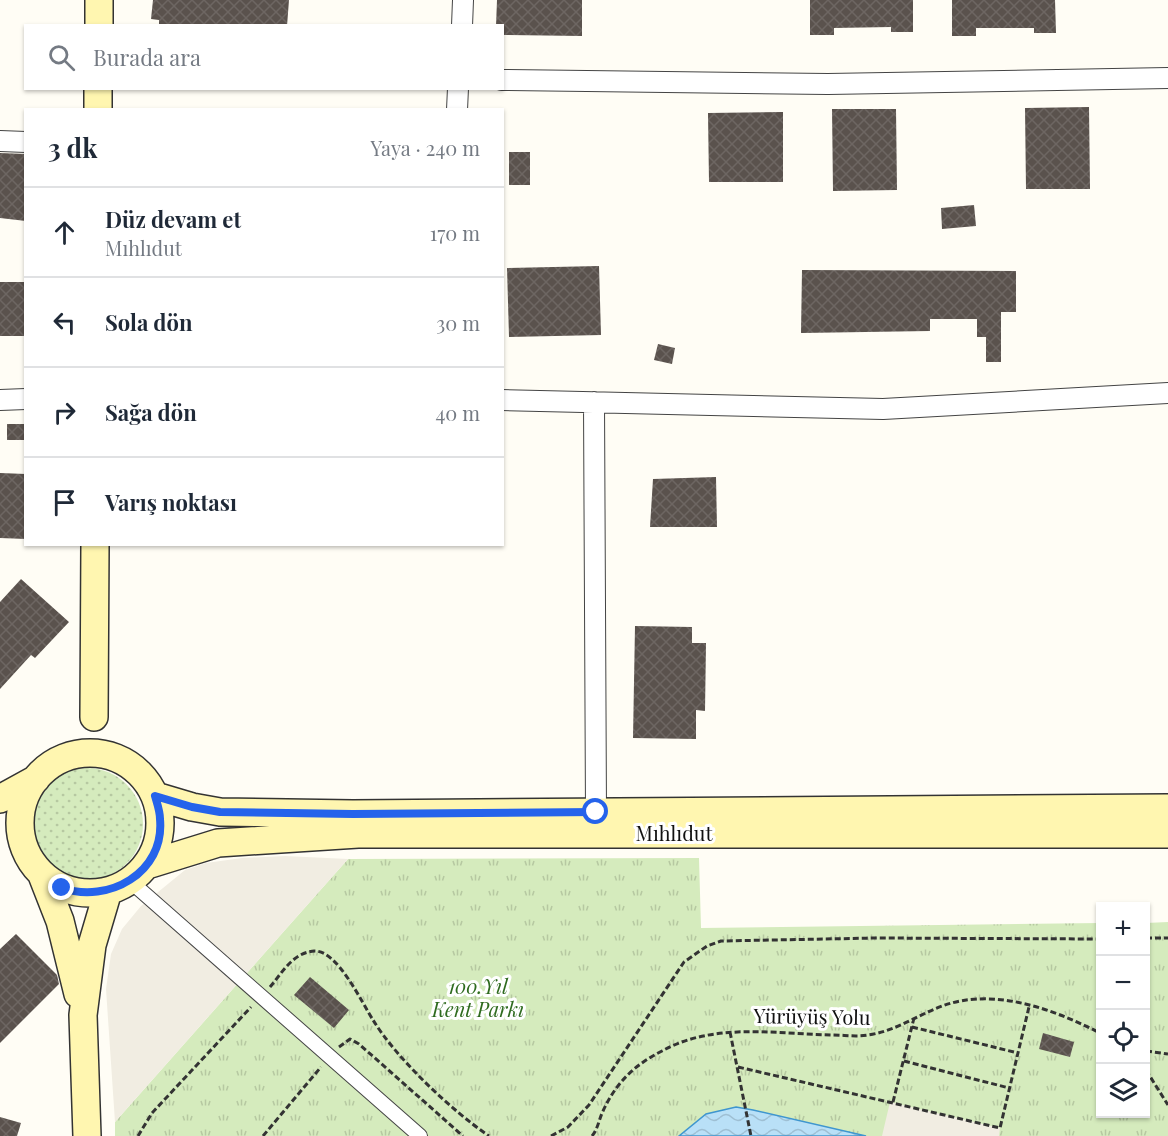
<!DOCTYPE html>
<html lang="tr">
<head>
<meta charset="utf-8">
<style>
  :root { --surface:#fff; --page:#f2f2f3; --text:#1f2937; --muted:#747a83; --line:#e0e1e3 }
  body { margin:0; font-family:"Playfair Display",serif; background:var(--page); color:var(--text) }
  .controls { position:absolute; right:18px; bottom:18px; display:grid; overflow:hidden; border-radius:0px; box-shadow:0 2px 4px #0004 }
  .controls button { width:54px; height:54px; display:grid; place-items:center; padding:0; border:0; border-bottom:2px solid var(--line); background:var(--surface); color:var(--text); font:30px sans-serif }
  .stop { position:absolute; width:18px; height:18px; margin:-14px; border:4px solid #2563eb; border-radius:50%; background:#fff }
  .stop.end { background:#2563eb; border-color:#fff; box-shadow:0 2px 6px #0008 }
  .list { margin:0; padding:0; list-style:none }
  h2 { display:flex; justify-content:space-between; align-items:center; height:78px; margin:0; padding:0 24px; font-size:26px }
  h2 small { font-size:20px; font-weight:400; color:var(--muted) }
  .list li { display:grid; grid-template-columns:39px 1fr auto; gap:18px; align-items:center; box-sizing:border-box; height:90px; padding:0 24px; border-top:2px solid var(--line) }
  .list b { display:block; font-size:22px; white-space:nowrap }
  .list p { margin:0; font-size:20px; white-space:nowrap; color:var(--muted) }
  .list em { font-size:20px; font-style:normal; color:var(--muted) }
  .icon { flex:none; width:33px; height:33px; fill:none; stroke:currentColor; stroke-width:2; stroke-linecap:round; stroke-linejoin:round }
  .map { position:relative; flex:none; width:1168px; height:1136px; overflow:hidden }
  .search { position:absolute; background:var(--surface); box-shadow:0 2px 4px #0004; left:24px; top:24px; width:480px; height:66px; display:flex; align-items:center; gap:15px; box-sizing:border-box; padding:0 21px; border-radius:0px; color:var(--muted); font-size:22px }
  .panel { position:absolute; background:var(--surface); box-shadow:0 2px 4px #0004; left:24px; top:108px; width:480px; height:438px; border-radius:0px }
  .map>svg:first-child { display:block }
  .grass { fill:url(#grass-dots) }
  .park { fill:url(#park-tufts) }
  .plaza { fill:#f1ede2 }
  .water { fill:url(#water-waves); stroke:#3f96cf; stroke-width:1.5 }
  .building { fill:url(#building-cross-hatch) }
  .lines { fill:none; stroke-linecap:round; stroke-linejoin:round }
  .pedestrian-casing { stroke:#444; stroke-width:16 }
  .minor-casing { stroke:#444; stroke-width:22 }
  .secondary-casing { stroke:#333; stroke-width:30 }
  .path { stroke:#333; stroke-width:3; stroke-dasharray:6 3; stroke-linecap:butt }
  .pedestrian { stroke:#fff; stroke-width:14 }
  .minor { stroke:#fff; stroke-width:20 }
  .secondary { stroke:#fff6b0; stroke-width:27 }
  .route { stroke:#2563eb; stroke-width:8 }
  .labels { text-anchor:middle; stroke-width:6; stroke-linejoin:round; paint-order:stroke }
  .street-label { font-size:20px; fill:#111; stroke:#fff }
  .park-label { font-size:20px; font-style:italic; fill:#2f6b1f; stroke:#fff }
</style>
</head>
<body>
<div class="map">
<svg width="1168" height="1136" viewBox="0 0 1168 1136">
  <defs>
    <pattern id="grass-dots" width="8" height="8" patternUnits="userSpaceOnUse" patternTransform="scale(1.5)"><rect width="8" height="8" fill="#d5ebbd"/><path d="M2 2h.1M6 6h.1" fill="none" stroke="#b6c8a1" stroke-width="1.8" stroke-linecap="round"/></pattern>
    <pattern id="park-tufts" width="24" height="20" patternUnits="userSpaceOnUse" patternTransform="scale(1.5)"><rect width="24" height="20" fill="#d5ebbd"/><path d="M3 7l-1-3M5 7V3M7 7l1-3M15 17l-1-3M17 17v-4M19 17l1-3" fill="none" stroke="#b6c8a1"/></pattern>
    <pattern id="water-waves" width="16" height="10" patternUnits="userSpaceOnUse" patternTransform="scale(1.5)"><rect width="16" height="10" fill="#b9e0f7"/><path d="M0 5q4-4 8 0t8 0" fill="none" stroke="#9ebfd3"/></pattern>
    <pattern id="building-cross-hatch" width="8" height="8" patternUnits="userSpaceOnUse" patternTransform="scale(1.5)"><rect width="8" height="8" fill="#5a524d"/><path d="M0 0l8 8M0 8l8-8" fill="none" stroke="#6d6662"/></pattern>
  </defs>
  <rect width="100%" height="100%" fill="#fffdf5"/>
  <path class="grass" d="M31 824a56 56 0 1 1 112 0a56 56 0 1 1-112 0Z"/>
  <path class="park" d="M699,858L701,928L1100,923V1114H1146V923L1168,922V1136H115V1122L348,859Z"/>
  <path class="plaza" d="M285,856L348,859L115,1122L106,989L111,954L122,929L141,906L185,870L206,863L242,858Z
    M890,1102L1000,1128L999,1136H882Z"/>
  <path class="water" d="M736,1107L753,1110L866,1136H679L706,1114Z"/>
  <path class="building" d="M153,0H289L287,26H159V20L151,19Z
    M497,0H582V36L502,35V26H496Z
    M810,0H913V32H891V27L834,28V35H810Z
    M952,0H1055L1056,33H1034V28H976V36H952Z
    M1089,107L1090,189H1026L1025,108Z
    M832,109H896L897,190L833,191Z
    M783,112V182H709L708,113Z
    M509,152H530V185H509Z
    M0,153L26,154V221L0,218Z
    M974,205L976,226L942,229L941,208Z
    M599,266L601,335L509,337L507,268Z
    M802,270L1016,271V312H1001V362H986V337H977V319H930V331L801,333Z
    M0,282H26V336H0Z
    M658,344L675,348L672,364L654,360Z
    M7,424H26V440H7Z
    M0,473L26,474V539L0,538Z
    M716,477L717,527H650L653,479Z
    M21,579L69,622L35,658L31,655L0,689V602Z
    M635,626L692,627V643H706L705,711L696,710V739L633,738Z
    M16,934L57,975L59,984L0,1043V949Z
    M310,977L349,1010L334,1028L294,995Z
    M1043,1033L1074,1042L1070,1057L1039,1049Z
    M0,1117L21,1123L17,1136H0Z"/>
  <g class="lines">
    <defs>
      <path id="pedestrian" d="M130,881L420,1136"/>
      <path id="minor" d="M462,26L463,0
        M502,80L828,84L1168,78
        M457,110L458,88
        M0,141L26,142
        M0,400L26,399
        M502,400L883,409L1168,393
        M594,402L596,812"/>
      <path id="secondary" d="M99,26V0
        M98,110V88
        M94,717L95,544
        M20 823a70 70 0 1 1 140 0a70 70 0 1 1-140 0Z
        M155,796L192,807L220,812L353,814L1168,808
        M0,799L36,779
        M147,865L218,843L358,834H1168
        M42,875L60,921L78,994
        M87,1136L83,1015L92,945L108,891"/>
    </defs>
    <use href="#pedestrian" class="pedestrian-casing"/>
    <use href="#minor" class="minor-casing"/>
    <use href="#secondary" class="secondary-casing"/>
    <path class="path" d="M1146,938H1168
      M270,987C282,973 293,952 315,951C338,951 362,1003 373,1020C397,1059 451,1110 489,1136
      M912,1027L1018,1053
      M730,1032L751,1136
      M339,1047L350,1039L359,1044L463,1136
      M1146,1051L1168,1054
      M904,1061L1009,1088
      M738,1067L1000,1128L1029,1007
      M1146,1070L1168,1105
      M893,1102L914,1018
      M138,1136L152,1113L251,1007
      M263,1136L321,1067
      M551,1136L568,1127L589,1105L684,962L707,946L721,941L877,938L1100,939
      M592,1136C598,1129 599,1119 603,1111C616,1083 634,1065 662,1051C714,1022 776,1034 832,1035C844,1035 856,1037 868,1035C909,1029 932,1000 979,999C1020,997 1065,1015 1100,1033"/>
    <use href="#pedestrian" class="pedestrian"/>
    <use href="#minor" class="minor"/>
    <use href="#secondary" class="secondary"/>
  </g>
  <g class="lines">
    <path class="route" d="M62,888C108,904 165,873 160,819C160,811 157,803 155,796L192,807L220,812L353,814L596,812"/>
  </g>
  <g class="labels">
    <g class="street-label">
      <text x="674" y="841">Mıhlıdut</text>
      <text transform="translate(812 1017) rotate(1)" y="7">Yürüyüş Yolu</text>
    </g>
    <g class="park-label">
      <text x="478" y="994">100.Yıl<tspan x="478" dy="23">Kent Parkı</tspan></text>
    </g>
  </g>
</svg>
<div class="controls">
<button>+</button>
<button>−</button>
<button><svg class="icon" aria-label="locate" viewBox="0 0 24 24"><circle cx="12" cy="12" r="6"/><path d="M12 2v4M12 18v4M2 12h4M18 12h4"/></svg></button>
<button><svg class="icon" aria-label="layers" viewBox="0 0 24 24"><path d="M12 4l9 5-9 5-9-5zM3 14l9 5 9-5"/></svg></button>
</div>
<div class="stop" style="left:596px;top:812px"></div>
<div class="stop end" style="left:62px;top:888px"></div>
<div class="search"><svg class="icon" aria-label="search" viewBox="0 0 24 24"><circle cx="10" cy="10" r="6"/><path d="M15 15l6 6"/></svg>Burada ara</div>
<section class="panel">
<h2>3 dk<small>Yaya · 240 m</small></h2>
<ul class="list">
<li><svg class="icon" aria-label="ahead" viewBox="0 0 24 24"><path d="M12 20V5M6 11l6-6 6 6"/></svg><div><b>Düz devam et</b><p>Mıhlıdut</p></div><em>170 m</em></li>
<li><svg class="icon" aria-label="left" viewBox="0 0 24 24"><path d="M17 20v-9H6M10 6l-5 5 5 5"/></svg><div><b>Sola dön</b></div><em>30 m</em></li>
<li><svg class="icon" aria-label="right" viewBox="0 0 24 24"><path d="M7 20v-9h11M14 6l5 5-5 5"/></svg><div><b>Sağa dön</b></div><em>40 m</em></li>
<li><svg class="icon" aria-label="arrive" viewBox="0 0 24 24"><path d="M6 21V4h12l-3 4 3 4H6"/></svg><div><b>Varış noktası</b></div></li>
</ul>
</section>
</div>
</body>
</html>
